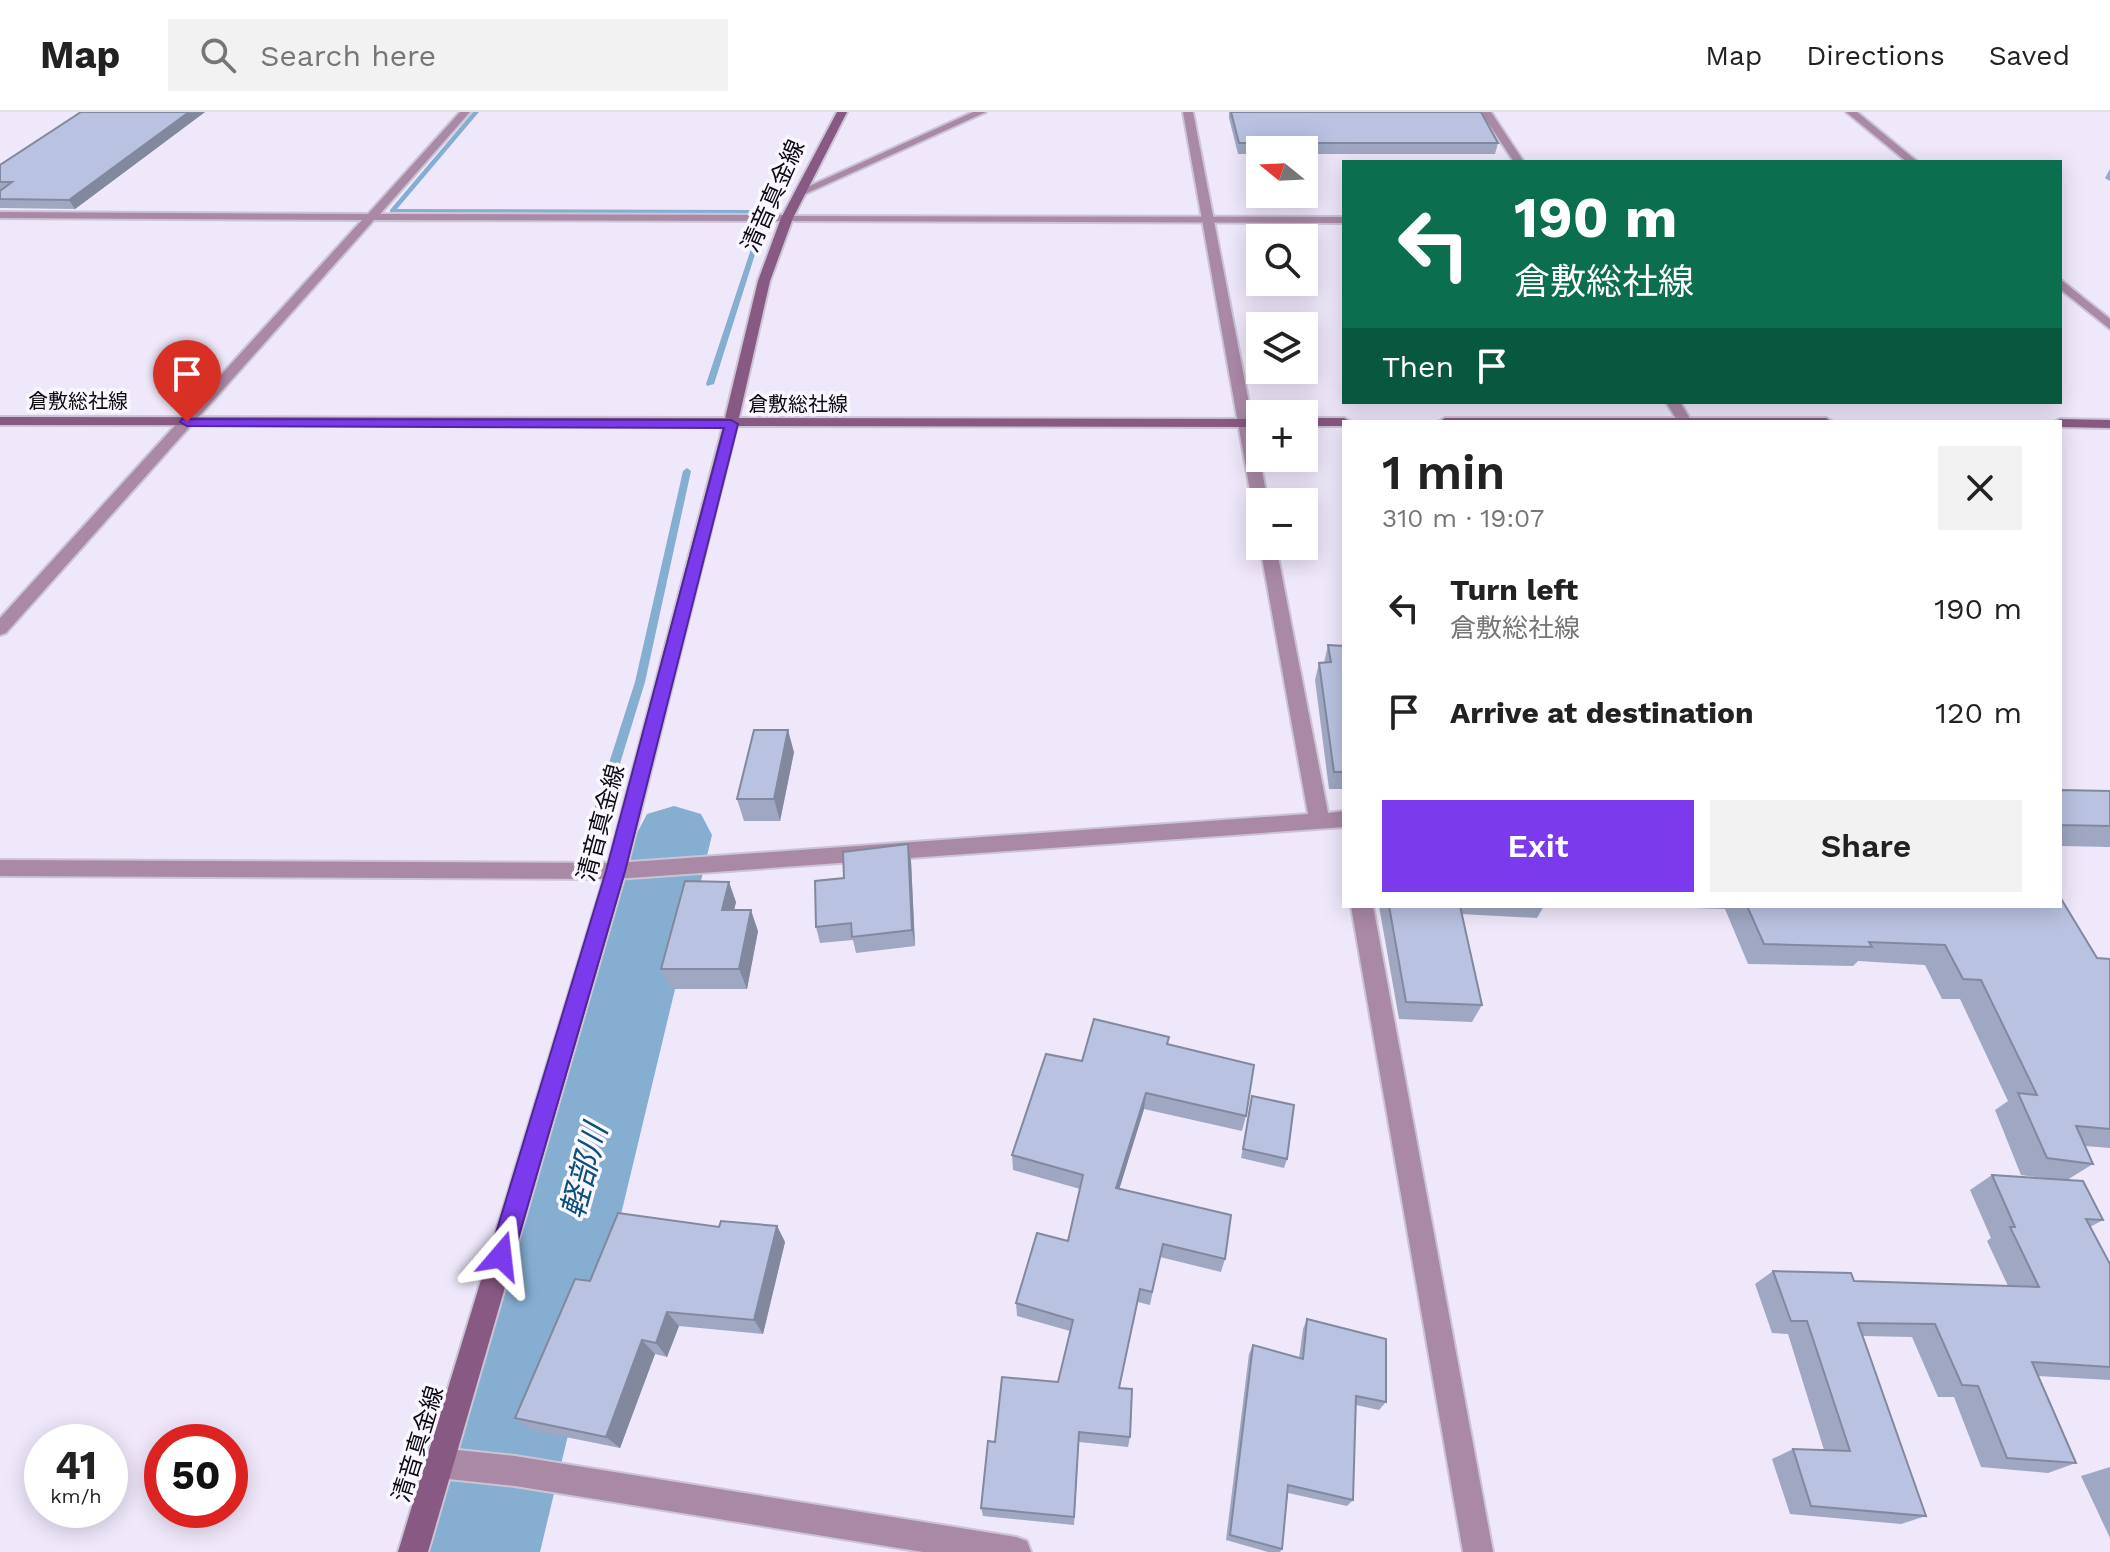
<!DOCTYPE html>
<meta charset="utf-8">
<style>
:root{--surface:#fff;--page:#f2f2f2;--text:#222;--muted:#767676;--line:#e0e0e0;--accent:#7c3aed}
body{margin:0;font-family:"Work Sans","Noto Sans JP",sans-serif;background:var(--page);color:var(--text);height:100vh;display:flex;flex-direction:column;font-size:30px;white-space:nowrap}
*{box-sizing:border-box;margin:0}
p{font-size:26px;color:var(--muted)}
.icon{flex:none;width:44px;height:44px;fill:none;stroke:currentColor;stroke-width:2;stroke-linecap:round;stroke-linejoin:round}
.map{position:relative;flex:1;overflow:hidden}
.panel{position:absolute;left:1342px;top:308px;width:720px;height:488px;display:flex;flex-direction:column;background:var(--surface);border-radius:0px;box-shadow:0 4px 20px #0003}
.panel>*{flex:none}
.top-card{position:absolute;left:1342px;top:48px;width:720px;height:244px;border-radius:0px;box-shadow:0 4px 20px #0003;background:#0b6e4f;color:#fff;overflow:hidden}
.needle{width:52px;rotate:288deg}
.fabs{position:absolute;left:1246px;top:24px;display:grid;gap:16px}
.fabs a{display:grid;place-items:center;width:72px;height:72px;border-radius:0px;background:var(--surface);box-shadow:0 4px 20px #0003;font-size:40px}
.speed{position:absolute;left:24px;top:1312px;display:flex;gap:16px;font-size:40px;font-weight:700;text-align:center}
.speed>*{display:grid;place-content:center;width:104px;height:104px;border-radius:50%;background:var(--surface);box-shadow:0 4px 20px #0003;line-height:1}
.speed small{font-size:20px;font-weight:400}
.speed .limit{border:12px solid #d22;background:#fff;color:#111}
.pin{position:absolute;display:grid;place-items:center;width:68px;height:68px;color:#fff;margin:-82px -34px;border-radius:50% 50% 50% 0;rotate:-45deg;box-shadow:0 0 8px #0007}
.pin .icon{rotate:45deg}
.me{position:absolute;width:88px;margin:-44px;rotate:17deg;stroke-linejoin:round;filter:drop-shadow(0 0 6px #0008)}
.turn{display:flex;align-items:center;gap:28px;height:168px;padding:0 40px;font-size:36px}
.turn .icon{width:104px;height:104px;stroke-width:2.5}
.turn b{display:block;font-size:56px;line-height:68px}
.then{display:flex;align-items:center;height:76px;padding:0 40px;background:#0003;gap:16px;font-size:30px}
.round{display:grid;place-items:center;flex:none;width:84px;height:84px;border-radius:0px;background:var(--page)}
.headline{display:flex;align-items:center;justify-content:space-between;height:136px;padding:0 40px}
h1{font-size:48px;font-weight:600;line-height:60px}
.button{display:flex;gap:16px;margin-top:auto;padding:16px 40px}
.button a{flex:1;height:92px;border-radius:0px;background:var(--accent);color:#fff;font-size:32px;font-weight:600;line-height:92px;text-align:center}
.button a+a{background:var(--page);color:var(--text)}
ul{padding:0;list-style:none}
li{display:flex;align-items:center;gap:24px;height:104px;padding:0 40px}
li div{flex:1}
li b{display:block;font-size:30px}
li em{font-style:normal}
header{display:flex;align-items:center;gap:48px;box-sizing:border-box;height:112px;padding:0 40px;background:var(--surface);border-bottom:2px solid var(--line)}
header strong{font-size:38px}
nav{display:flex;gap:44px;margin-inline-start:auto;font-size:28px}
.search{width:560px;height:72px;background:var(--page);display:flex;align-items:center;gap:20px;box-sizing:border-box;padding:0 28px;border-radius:0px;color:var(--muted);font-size:30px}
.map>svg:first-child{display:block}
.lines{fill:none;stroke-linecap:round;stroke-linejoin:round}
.stream{fill:#85aed1;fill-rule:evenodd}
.river{fill:#85aed1;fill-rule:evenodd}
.service-casing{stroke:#cbc4d6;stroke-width:4}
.minor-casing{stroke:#cbc4d6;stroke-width:4}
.secondary-casing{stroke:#cbc4d6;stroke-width:4}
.service{fill:#aa89a6;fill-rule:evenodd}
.minor{fill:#aa89a6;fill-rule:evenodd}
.secondary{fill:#885983;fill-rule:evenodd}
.wall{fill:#9fa7c2}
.shaded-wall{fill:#82889e}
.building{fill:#b9c2e1;stroke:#82889e;stroke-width:2}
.route{fill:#7c3aed;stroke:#51269a;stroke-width:2}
.labels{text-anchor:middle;stroke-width:7;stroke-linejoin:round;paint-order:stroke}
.far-street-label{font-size:20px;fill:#0e0a14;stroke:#faf8fe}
.street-label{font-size:24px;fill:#0e0a14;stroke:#faf8fe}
.near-water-label{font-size:32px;font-style:italic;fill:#0c507c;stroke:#faf8fe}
</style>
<header>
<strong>Map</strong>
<div class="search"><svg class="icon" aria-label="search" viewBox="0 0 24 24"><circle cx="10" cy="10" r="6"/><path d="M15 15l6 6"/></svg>Search here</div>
<nav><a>Map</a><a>Directions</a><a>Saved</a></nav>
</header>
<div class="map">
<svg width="2110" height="1440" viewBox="0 0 2110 1440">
<rect width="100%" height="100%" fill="#efe8fb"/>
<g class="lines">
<!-- stream -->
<path class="stream" d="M473,0H479L397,97L751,98L754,100L751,102L390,100V98Z
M758,116L763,117L714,272L707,274L706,272Z
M687,356L691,359L645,570L599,720L603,722L605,725L603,728L591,731L587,729L585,726L635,570L683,359Z
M666,718L678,720L680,723L678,726H662L660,723L662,720Z"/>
<!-- river -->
<path class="river" d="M674,694L701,702L712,723L540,1440H424L636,723L647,702Z"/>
<defs>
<path id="service" d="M783,104L1344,105V111L787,109L781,106Z"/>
<path id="minor" d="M460,0H470L380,102L787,103L793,106L787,109L374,108L6,521L0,523V506L362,108L0,106V100L368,102Z
M973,0H986L803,83L794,81Z
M1183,0H1193L1268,390H1260V395L1252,390Z
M1481,0H1491L1524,50H1514Z
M1846,0H1857L1918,50H1907Z
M2060,167L2110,207V217L2060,177Z
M1666,290H1680L1692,310H1678Z
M1260,434H1276L1328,701L1344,699V715L616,767L0,764V748L616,751L1308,702Z
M1351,794H1373L1493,1440H1463Z
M439,1336L515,1344L1016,1425L1027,1429L1031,1440H923L515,1374L439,1366L429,1361L424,1351L429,1341Z"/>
<path id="secondary" d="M837,0H847L793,106L770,169L739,306L1260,307V315L737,314L626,759L428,1440H398L606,759L723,314L0,313V305L725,306L758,169L781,106Z
M1304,306H1344L1351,310H1344V314H1304Z
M1445,306H1826L1833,310H1438Z
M2060,307L2110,308V316L2060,315V310H2054Z"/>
</defs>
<!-- service casing -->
<use href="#service" class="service-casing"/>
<!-- minor casing -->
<use href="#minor" class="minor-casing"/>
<!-- secondary casing -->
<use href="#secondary" class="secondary-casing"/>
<!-- service -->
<use href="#service" class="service"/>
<!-- minor -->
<use href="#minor" class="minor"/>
<!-- secondary -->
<use href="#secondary" class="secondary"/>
</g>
<!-- wall -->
<path class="wall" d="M81,0H205L75,97L0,96V53Z
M1229,0H1481L1498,31L1495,42H1304V38H1260V42H1238L1229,6Z
M2110,57V69L2105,66Z
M1328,533L1344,534V677H1329L1315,568L1319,551H1324Z
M794,640L780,709H744L737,687Z
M2060,678L2110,679V735L2060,734Z
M908,732L911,749L915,834L856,841L853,828L820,831L816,815L844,766Z
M736,790L734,798L758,819L747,877H671L661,857Z
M1379,794H1544L1537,806L1461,802L1482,893L1472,910L1399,907Z
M1662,794H2060L2097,846L2110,847V1036L2085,1034L2093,1052L2067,1068L2103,1108L2090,1115L2110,1152V1268L2038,1264L2076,1351L2048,1361L1981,1355L1954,1285H1938L1912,1225L1863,1224L1926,1404L1901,1412L1790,1402L1772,1347L1793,1337L1824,1338L1788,1222L1772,1221L1755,1172L1773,1159L1854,1169L2008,1174L1987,1129L1991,1126L1970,1078L1992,1063L2060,1068L2021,1063L1995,998L2008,989L1960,887H1942L1925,853L1858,849L1853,854L1748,852L1725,797L1662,795Z
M1168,932L1246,1004L1242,1019L1144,997L1119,1077L1225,1147L1221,1160L1160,1145L1150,1193L1138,1190L1119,1276L1130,1325L1128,1335L1079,1330L1074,1413L983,1404L981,1396L995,1330L1058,1270L1070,1219L1017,1204L1016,1191L1068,1129L1080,1077L1013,1058L1012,1043L1082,949Z
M1252,984L1287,1047L1284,1056L1241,1046Z
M777,1114L785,1130L763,1222L679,1214L667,1245L655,1242L620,1336L531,1318L515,1306L590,1169Z
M1307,1207L1386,1290L1379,1298L1356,1293L1353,1388L1347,1394L1288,1381L1282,1437L1280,1440H1268L1226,1428L1249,1242L1253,1233L1299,1246L1303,1217Z
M2110,1355V1426L2081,1364Z"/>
<!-- shaded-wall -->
<path class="shaded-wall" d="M189,0H205L75,97L69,88Z
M788,618L794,640L780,709L774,687Z
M908,732L911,749L915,834L912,818Z
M729,770L736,790L729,819L722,798Z
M751,798L758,819L747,877L739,857Z
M1146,981L1144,997L1115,1091L1116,1076Z
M777,1114L785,1130L763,1222L754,1208Z
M667,1200L679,1214L667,1245L656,1231Z
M642,1228L655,1242L620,1336L606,1325Z"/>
<!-- building -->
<path class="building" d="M81,0H189L69,88L0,87V79L12,70H0V53Z
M1231,0H1481L1498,31H1239Z
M1328,533L1344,534V660H1334L1319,551L1331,550Z
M754,618H788L774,687H737Z
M2060,678L2110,679V714L2060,713Z
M908,732L912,818L852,825L851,811L816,815L815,769L844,766L843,740Z
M685,769L729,770L722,798H751L739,857H661Z
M2060,785L2097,846L2110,847V1017L2076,1014L2093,1052L2047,1046L2018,981L2037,983L1981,868L1963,867L1945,833L1869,830L1872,835L1764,832L1747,794H2060Z
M1389,794H1460L1482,893L1406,890Z
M1094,907L1169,925L1167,932L1254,953L1246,1004L1146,981L1116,1076L1231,1103L1225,1147L1163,1132L1152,1180L1140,1177L1119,1276L1132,1277L1130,1325L1079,1320L1074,1405L981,1396L988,1329L995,1330L1002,1265L1058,1270L1073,1208L1016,1191L1037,1121L1068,1129L1083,1063L1012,1043L1046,942L1082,949Z
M1252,984L1294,993L1287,1047L1243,1037Z
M1992,1063L2083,1069L2103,1108L2086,1107L2110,1152V1255L2032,1250L2076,1351L2007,1346L1978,1274L1962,1273L1935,1212L1858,1211L1926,1404L1811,1394L1793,1337L1850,1339L1807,1209H1791L1773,1159L1851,1161L1854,1169L2039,1175L2010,1115H2015Z
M618,1101L719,1115L721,1109L777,1114L754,1208L667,1200L656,1231L642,1228L606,1325L515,1306L575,1167L590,1169Z
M1307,1207L1386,1227V1290L1356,1284L1353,1388L1288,1373L1282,1437L1230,1423L1253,1233L1303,1247Z"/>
<!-- route -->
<path class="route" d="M182,307L731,308L738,312L625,759L513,1144L509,1153L501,1156L493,1153L489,1144L606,759L724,316L187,314L180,310Z"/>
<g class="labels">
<!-- far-street labels -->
<g class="far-street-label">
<text x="78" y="296">倉敷総社線</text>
<text x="798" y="299">倉敷総社線</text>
</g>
<!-- street labels -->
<g class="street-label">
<text transform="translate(773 84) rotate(-66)" y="8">清音真金線</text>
<text transform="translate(601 711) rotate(-75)" y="8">清音真金線</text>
<text transform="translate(418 1332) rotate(-73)" y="8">清音真金線</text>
</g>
<!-- near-water labels -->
<g class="near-water-label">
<text transform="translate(584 1059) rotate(-75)" y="11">軽部川</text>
</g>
</g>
</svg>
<div class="fabs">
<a><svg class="needle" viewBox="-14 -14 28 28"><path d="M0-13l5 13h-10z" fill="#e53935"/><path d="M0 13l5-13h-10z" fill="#767676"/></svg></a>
<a><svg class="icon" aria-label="search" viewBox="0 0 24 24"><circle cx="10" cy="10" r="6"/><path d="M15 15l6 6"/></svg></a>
<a><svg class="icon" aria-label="layers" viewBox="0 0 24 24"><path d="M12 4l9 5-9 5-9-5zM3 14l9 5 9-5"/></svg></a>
<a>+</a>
<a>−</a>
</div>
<div class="speed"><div>41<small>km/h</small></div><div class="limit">50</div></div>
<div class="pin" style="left:187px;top:310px;background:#d93025"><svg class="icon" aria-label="arrive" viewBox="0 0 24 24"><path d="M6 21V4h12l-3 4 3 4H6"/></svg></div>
<svg class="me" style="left:501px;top:1144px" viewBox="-20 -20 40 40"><path d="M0-17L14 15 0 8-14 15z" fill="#7c3aed" stroke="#fff" stroke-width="4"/></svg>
<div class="top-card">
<div class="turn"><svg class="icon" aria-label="left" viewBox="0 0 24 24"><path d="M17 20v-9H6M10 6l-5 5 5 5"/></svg><div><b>190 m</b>倉敷総社線</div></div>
<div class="then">Then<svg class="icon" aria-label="arrive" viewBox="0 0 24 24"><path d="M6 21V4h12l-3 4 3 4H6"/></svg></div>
</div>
<section class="panel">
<div class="headline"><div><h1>1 min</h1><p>310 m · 19:07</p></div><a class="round"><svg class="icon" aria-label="close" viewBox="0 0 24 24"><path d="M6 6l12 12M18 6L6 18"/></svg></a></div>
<ul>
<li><svg class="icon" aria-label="left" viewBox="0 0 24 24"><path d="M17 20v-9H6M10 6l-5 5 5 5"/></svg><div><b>Turn left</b><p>倉敷総社線</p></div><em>190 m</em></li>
<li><svg class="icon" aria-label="arrive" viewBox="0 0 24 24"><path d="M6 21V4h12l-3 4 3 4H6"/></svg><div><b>Arrive at destination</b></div><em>120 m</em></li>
</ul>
<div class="button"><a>Exit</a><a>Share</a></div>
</section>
</div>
